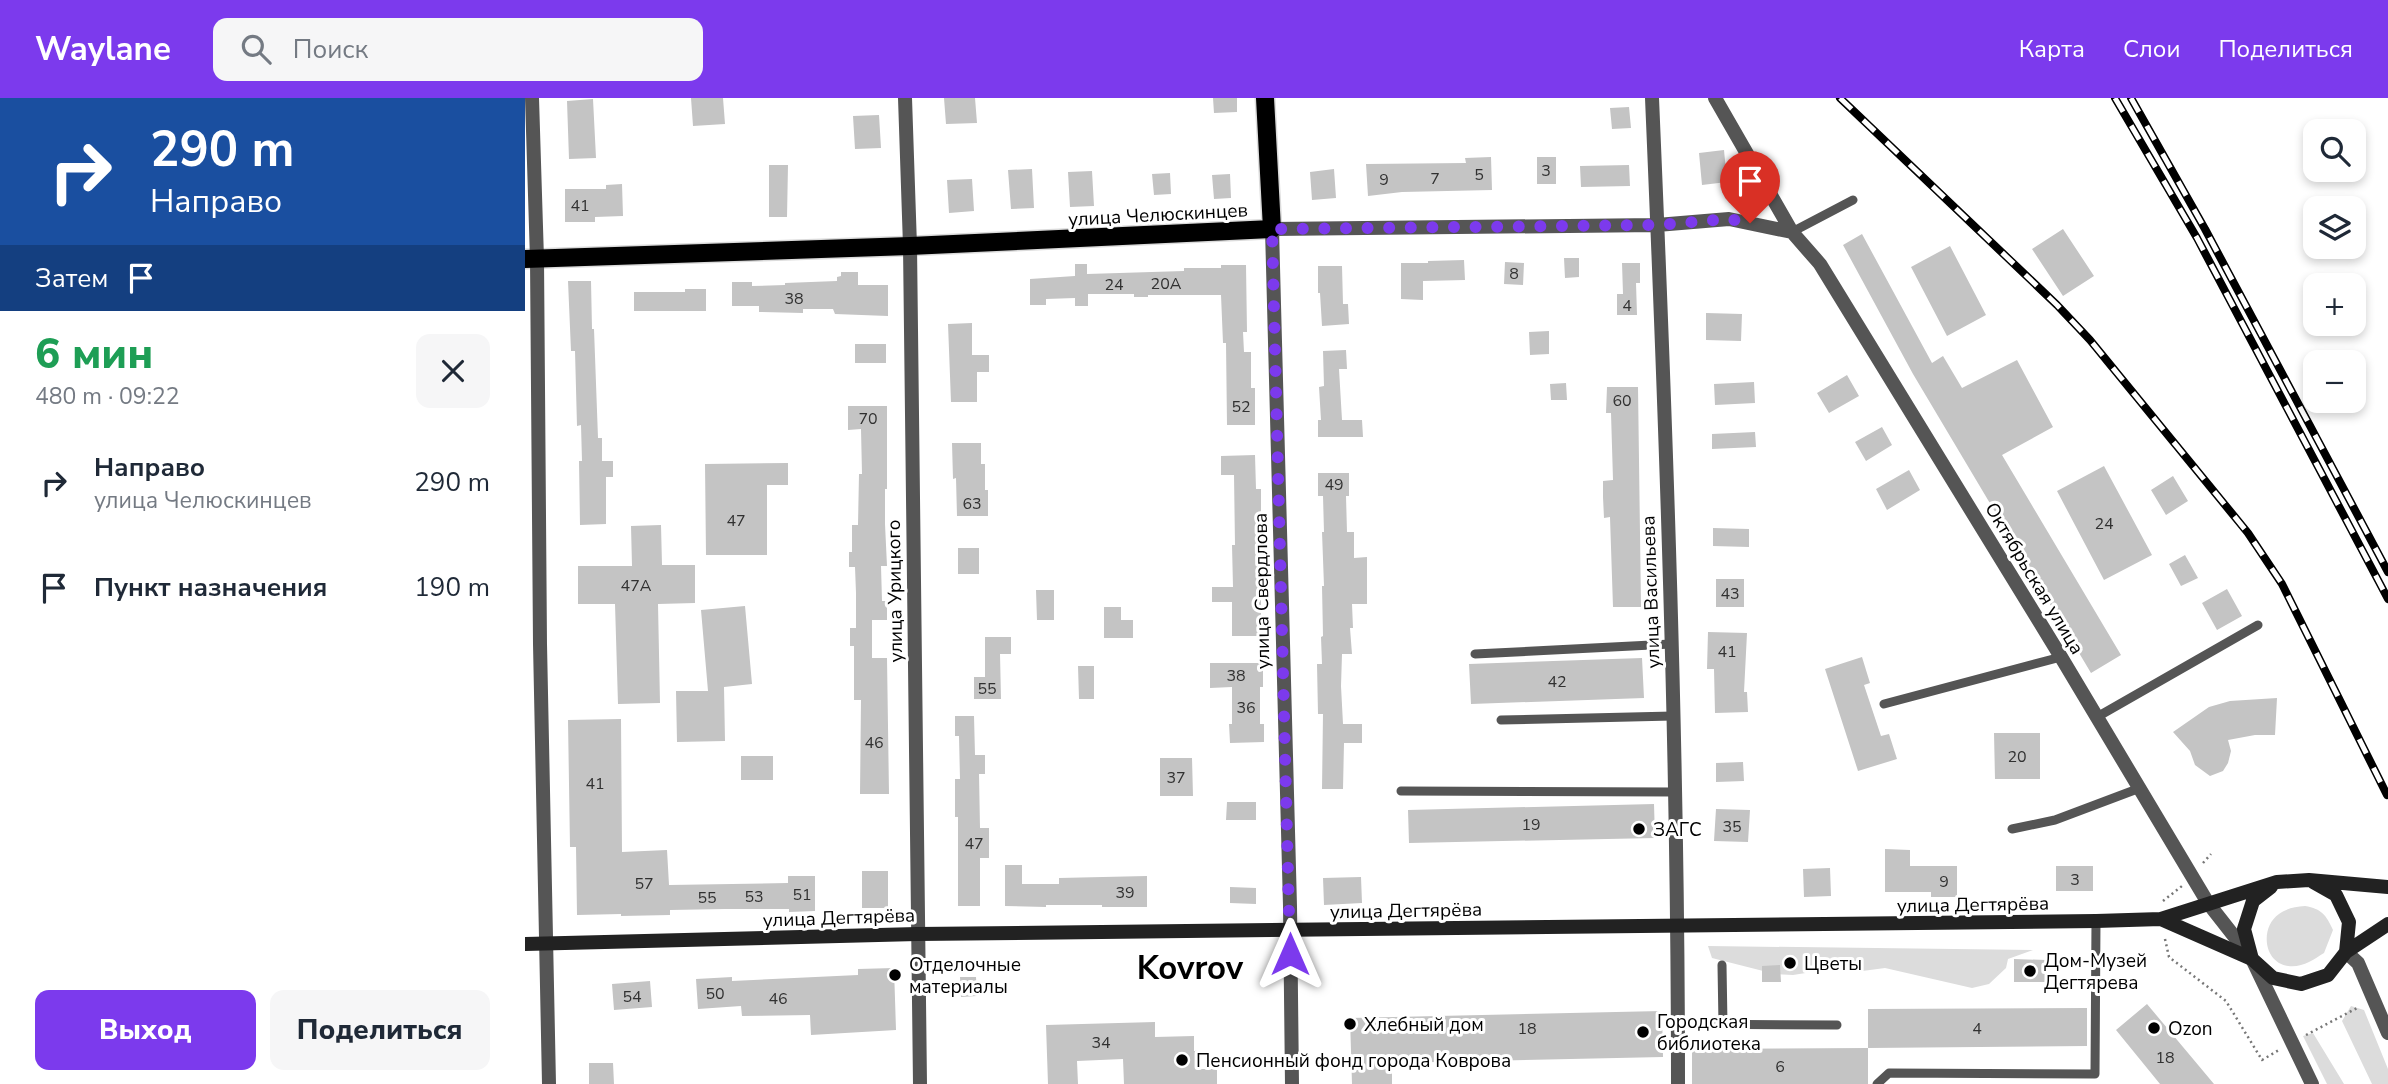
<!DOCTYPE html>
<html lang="ru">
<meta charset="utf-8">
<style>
:root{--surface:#fff;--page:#f6f6f7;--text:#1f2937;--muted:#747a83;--accent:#7c3aed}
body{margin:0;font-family:"Nunito Sans",sans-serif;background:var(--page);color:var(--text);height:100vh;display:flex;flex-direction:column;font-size:26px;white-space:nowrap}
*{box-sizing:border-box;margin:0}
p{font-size:23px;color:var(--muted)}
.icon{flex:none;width:38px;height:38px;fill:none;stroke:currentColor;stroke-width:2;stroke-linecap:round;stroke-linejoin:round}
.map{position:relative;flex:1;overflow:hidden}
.details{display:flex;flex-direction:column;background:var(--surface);width:525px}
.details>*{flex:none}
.hud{background:#1a4fa0;color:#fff;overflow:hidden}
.tools{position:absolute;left:1778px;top:21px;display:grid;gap:14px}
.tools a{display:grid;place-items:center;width:63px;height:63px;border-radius:14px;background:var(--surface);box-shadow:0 4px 10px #0003;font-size:35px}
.pin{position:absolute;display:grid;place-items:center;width:60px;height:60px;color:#fff;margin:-72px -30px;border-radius:50% 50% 50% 0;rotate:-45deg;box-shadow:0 0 7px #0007}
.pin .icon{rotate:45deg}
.me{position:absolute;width:77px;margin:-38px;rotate:0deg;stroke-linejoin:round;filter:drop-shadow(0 0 5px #0008)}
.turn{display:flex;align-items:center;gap:24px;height:147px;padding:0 35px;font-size:32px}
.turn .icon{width:91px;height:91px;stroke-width:2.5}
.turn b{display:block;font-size:49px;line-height:60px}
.then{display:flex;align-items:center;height:66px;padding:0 35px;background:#0003;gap:14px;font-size:26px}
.round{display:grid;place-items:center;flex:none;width:74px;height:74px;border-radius:14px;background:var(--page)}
.headline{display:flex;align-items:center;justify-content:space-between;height:119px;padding:0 35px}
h1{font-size:42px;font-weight:800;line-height:52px;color:#1e9e55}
.primary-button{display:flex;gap:14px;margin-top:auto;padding:14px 35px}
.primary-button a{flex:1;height:80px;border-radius:14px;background:var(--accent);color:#fff;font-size:28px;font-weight:800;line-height:80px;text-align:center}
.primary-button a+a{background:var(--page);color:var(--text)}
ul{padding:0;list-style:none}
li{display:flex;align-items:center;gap:21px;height:105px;padding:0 35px}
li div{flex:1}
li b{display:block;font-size:26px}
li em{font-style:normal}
header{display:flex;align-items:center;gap:42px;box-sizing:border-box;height:98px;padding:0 35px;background:var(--accent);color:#fff}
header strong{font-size:33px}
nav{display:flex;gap:38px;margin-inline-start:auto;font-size:24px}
.search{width:490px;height:63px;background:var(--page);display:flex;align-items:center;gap:18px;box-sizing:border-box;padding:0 24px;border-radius:14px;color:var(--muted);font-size:26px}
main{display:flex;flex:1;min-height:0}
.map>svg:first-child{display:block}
.green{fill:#dcdcdc}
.building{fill:#c4c4c4}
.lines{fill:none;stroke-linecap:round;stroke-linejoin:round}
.primary-casing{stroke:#dbdbdb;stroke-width:21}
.path{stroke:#777;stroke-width:2.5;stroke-dasharray:2 3.5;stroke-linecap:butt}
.lane{stroke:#555;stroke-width:9}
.street{stroke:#555;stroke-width:14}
.secondary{stroke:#222;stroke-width:14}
.primary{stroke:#000;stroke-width:18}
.rail-casing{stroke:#000;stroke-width:8}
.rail{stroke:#fff;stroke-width:5;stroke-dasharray:16;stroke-linecap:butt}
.route{stroke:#7c3aed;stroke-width:12;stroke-dasharray:0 21.6}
.poi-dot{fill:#000;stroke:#fff;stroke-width:2.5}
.labels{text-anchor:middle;stroke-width:6;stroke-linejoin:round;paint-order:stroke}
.number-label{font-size:16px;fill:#313131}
.street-label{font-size:19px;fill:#000;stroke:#fff}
.poi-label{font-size:19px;fill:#000;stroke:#fff;text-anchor:start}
.town-label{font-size:33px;font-weight:bold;fill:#000;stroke:#fff}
</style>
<header>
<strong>Waylane</strong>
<div class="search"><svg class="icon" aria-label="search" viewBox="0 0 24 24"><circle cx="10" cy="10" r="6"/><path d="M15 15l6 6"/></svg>Поиск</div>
<nav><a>Карта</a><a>Слои</a><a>Поделиться</a></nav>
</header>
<main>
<section class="details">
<div class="hud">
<div class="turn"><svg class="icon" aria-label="right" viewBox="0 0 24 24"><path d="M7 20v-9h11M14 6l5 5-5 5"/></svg><div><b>290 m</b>Направо</div></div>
<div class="then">Затем<svg class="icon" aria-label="arrive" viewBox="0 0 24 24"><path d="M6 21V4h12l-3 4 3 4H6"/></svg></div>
</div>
<div class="headline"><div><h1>6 мин</h1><p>480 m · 09:22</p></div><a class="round"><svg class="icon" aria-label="close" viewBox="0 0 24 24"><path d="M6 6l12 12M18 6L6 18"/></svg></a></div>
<ul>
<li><svg class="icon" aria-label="right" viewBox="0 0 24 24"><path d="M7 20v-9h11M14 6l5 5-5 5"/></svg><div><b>Направо</b><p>улица Челюскинцев</p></div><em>290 m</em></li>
<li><svg class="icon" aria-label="arrive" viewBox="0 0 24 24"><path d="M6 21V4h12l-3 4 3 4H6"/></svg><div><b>Пункт назначения</b></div><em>190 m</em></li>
</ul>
<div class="primary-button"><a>Выход</a><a>Поделиться</a></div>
</section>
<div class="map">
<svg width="1863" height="986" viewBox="0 0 1863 986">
<rect width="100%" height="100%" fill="#fff"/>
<!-- green -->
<path class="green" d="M1780,808C1797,811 1801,817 1808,832L1799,855C1788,862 1777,870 1763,868C1738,864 1735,829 1754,816C1762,810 1770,809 1780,808Z
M1183,848L1508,852L1483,861L1481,870L1464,886L1447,890L1360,870L1330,874L1306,871L1268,877L1250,876L1187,860Z
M1826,908L1839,912L1863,971V986H1847L1817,923Z
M1788,935L1816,981L1819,986H1802L1778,938Z"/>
<!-- building -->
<path class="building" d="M166,0H198L200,26L168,28Z
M419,0H450L452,25L421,26Z
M688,0H712V14L689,15Z
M68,1L71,60L44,61L42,3Z
M1104,9L1106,30L1087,31L1085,10Z
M354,17L356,50L330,51L328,18Z
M1199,52L1202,84L1177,87L1174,55Z
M966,59L967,92L877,94L843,98L841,66L941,65L940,60Z
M1012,59H1031V86H1012Z
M244,67H263L262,119H244Z
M1104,67L1105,88L1056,89L1055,68Z
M507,71L509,110L486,111L483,72Z
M809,71L811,100L787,102L785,74Z
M567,73L569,108L545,109L543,74Z
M645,75L646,96L629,97L627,76Z
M705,76L706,100L689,101L687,77Z
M447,81L449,113L424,115L422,82Z
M97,86L98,118L70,119V124H40V91H81V87Z
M1538,131L1569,178L1538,198L1507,151Z
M1337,136L1407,265L1418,258L1437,290L1492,262L1528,329L1477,357L1596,557L1566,575L1388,276L1318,147Z
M1425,148L1461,217L1422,238L1386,169Z
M1039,160H1054V179L1040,180Z
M939,162L940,182L898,183V202L876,201V165H903V163Z
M980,164L999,165L998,187L979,186Z
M1097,165H1115V185H1111L1112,217H1092V196H1098Z
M550,166H562V176L659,173V170H696V167H721L722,234H718L719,254H726V290H730V327H702L701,245H698L696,197H623V199H609V196H563V208H550V200L521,201V207H505V181L550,178Z
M793,168H817L818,206H823L824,226L797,228L795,195H793Z
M316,174H333V187H363V218L310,216L308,211H278V215L234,214V208H207V184H227V188L260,187V185L312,183V179L316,178Z
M43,183H66L67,231H69L73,340H77V363H88V379H81V426L55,427L54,363H57L56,327L52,328L50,253H46Z
M160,191H181V213H109V194H160Z
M1181,215L1217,216L1216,243L1181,242Z
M447,225V257H464V274H452V304H426L423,226Z
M1024,233V256L1005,257L1004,234Z
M330,246H361V265H330Z
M821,252L822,271H814L817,322H837L838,339H793V322H796L794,289L799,288L798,253Z
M1322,277L1334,298L1304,315L1292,295Z
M1229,284L1230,305L1190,307L1189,286Z
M1041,285L1042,302H1026L1025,286Z
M1082,289H1113L1116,509H1088L1085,419L1079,420L1078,399V383L1088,382L1086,315H1081Z
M323,308H362V391H360V426L362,468H356L357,503H362V522H347V560H362L364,696H335L336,602H329V548H325V530H331V495L330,469H324V454H327V427H333L334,376H337L336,331L323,332Z
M1357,329L1367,347L1341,363L1330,344Z
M1230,334L1231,349L1187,351V336Z
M427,345H456V366H460V392H463V418H432L431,380L428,381Z
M730,357L731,391H736V520H738V538H707V504H687V489H708L707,447H710L709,377H696V358Z
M263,365V387H242V457H181L180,366Z
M1579,368L1627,457L1579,482L1532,393Z
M1384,372L1395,392L1362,412L1351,391Z
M793,375H824V398H821L822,434H829V460L842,459V506H827L828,530H825L827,556H817L816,588L818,626H837V645H819L818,691H797L798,616H793L792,566H797L796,539L798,538L797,488H799L797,434H799L798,398H793Z
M1648,378L1663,403L1641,417L1626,392Z
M136,427L137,467H170V505L133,506L135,605L93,606L90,506H53V468H107L106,428Z
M1188,430L1224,431V449L1188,448Z
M433,450H454V476H433Z
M1660,457L1673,480L1656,488L1644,466Z
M1191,481H1219V509H1191Z
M1702,491L1717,518L1692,532L1677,505Z
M511,492H529V522H512Z
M220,508L227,586L199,589L200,643L152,644L151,593H183L176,512Z
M579,509H596V522H608V540H579Z
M1183,534L1222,535L1219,594H1222L1223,614L1190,615L1189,571H1182Z
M460,539H486V556H475L476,601H449V579H460Z
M1337,559L1345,585L1339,587L1356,638L1364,636L1372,661L1333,673L1300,571Z
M1117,560L1119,600L946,606L944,566Z
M685,565H738V589H735V626H739V644L705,645L704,626H707V589L685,590Z
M553,568H569V601H554Z
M1752,600L1750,637H1730L1703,642L1706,653L1703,665L1698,673L1685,678L1670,667L1665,653L1648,634L1684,609L1705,603Z
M430,618H449L450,657H460V676H454L455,730H464V760H455V808H433V719H430V681H435L434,638H430Z
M96,621L97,754L142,752L144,787L263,785V778H290V813L264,814V811H200L145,812V817L96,818V816L52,817L51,749H45L43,622Z
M1469,635H1515V681H1470Z
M216,658H248V682H216Z
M635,660H667L668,698H635Z
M1218,664L1219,683L1191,684V665Z
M702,704H731V722H701Z
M1129,706L1130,740L884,745L883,712Z
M1191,711L1225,712L1223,744L1189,743Z
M1360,751L1385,752V768H1432V799H1406V794H1360Z
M480,767H497V786H534V780L622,778V809H577V807H521V809L480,808Z
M1531,768H1568V793H1531Z
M1305,770L1306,798L1279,799L1278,771Z
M337,773H363V810H337Z
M836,779L837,805L799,807L798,780Z
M705,789L731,790V806L705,805Z
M1489,861L1521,862V884H1489Z
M1255,867L1256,884H1237V868Z
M369,870L371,932L286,937L285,917L217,918L216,908L173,911L171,881L207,879V883L333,877V871Z
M435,879H451L452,898L436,899Z
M125,883L127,909L89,912L87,886Z
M1622,906L1689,986H1635L1591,932Z
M1562,910V948L1343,950V911Z
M1137,913L1138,959L867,965V986H827L825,920Z
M630,924V939L669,938V953L675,952V971H692V986H599L598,961L552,963L553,986H523L521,927Z
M1343,950V986H1167V951Z
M64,965H88L89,986H64Z"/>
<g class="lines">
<defs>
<path id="primary" d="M0,161L385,148L747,131L740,0"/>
</defs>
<!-- primary casing -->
<use href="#primary" class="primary-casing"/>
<!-- path -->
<path class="path" d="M1678,765L1686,756
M1638,803L1657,788
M1640,841L1644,859L1701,903L1737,962L1754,952
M1781,937L1834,909"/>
<!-- lane -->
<path class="lane" d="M1267,134L1328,102
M950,556L1146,546
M1359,606L1536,559
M1572,619L1733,527
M976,622L1148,618
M876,693L1149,694
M1487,731L1530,722L1615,690
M1197,867L1198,926
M1153,926L1312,927
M1352,986L1364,975L1570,976L1571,823"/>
<!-- street -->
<path class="street" d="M7,0L12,161L15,546L24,986
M380,0L385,148L395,986
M1127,0C1141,328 1153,657 1153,986
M1190,0L1267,134L1295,166L1536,559L1683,805L1727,861L1787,986
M1821,854L1833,865L1863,935
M767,986L765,808L747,131L1132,127L1204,121L1267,134"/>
<!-- secondary -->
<path class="secondary" d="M1746,789L1728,803L1719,831L1727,861L1748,880L1776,886L1803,877L1821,854L1824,824L1811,797L1788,784
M1636,821L1727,861
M0,846L392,836L1571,823L1636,821L1752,784L1784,782L1863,789
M1821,854L1863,826"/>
<!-- primary -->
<use href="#primary" class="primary"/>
<defs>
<path id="rail" d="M1315,0L1532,207L1565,242L1723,435L1757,486L1862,697
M1590,0L1672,140L1863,501
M1606,0L1680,131L1863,474"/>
</defs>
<!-- rail casing -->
<use href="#rail" class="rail-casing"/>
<!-- rail -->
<use href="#rail" class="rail"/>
</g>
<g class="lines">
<!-- route -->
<path class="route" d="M765,856L747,131L1132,127L1204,121L1225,125"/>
</g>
<!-- markers -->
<g class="poi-dot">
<circle cx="1114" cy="731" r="7"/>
<circle cx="1265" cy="865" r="7"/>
<circle cx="1505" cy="873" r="7"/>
<circle cx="370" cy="877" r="7"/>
<circle cx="825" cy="926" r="7"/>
<circle cx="1629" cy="930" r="7"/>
<circle cx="1118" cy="934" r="7"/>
<circle cx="657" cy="962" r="7"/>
</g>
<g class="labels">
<!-- number labels -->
<g class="number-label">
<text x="1021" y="78">3</text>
<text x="954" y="82">5</text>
<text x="910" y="86">7</text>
<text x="859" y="87">9</text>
<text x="55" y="113">41</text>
<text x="989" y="181">8</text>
<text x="641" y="191">20А</text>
<text x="589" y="192">24</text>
<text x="269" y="206">38</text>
<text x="1102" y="213">4</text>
<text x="1097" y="308">60</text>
<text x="716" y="314">52</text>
<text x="343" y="326">70</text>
<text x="809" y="392">49</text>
<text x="447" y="411">63</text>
<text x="211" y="428">47</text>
<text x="1579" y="431">24</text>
<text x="111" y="493">47А</text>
<text x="1205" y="501">43</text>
<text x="1202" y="559">41</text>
<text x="711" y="583">38</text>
<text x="1032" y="589">42</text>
<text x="462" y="596">55</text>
<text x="721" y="615">36</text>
<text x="349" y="650">46</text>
<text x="1492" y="664">20</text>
<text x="651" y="685">37</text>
<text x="70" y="691">41</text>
<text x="1006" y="732">19</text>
<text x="1207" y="734">35</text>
<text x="449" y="751">47</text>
<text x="1550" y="787">3</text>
<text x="1419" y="789">9</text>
<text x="119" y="791">57</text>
<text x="600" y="800">39</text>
<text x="277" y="802">51</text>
<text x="229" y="804">53</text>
<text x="182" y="805">55</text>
<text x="190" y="901">50</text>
<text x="107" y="904">54</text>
<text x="253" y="906">46</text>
<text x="1002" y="936">18</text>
<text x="1452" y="936">4</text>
<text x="576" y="950">34</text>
<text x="1640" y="965">18</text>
<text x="1255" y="974">6</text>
</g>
<!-- street labels -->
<g class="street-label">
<text transform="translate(633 116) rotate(-3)" y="7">улица Челюскинцев</text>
<text transform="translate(1510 480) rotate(59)" y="7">Октябрьская улица</text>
<text transform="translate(369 493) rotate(-91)" y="7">улица Урицкого</text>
<text transform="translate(736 493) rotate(-91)" y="7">улица Свердлова</text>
<text transform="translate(1125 494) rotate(-92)" y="7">улица Васильева</text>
<text transform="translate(1448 806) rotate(-1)" y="7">улица Дегтярёва</text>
<text transform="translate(881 812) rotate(-1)" y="7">улица Дегтярёва</text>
<text transform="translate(314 819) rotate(-2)" y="7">улица Дегтярёва</text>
</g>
<!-- poi labels -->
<g class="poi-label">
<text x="1128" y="738">ЗАГС</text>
<text x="1519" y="869">Дом-Музей<tspan x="1519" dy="22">Дегтярева</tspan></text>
<text x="1279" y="872">Цветы</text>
<text x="384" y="873">Отделочные<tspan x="384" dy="22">материалы</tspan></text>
<text x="1132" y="930">Городская<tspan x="1132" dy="22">библиотека</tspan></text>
<text x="839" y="933">Хлебный дом</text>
<text x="1643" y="937">Ozon</text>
<text x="671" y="969">Пенсионный фонд города Коврова</text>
</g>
<!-- town labels -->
<g class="town-label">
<text x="665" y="881">Kovrov</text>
</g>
</g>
</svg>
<div class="tools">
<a><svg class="icon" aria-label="search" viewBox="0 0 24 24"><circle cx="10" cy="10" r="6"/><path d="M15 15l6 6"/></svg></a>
<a><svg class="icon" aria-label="layers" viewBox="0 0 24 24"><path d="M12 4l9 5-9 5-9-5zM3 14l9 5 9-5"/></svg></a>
<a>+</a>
<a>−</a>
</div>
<div class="pin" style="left:1225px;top:125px;background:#d93025"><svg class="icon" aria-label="arrive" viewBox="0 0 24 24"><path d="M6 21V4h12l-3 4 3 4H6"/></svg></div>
<svg class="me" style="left:765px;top:856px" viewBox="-20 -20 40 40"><path d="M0-17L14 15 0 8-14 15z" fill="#7c3aed" stroke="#fff" stroke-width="4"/></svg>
</div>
</main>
